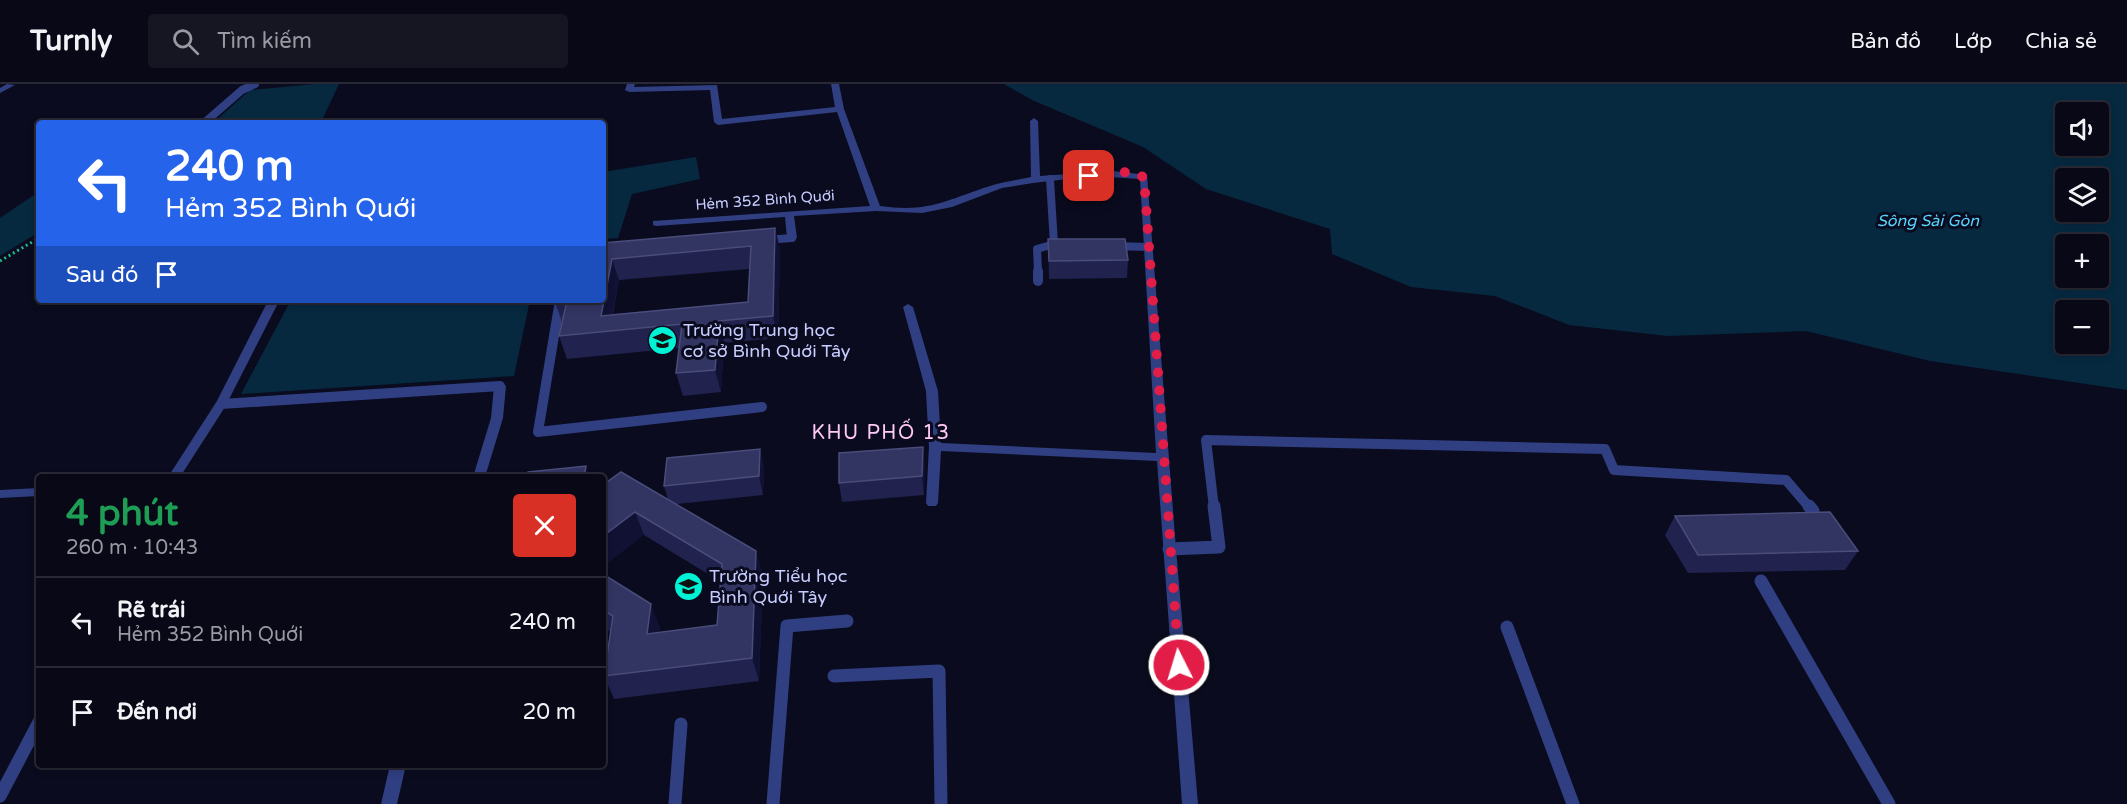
<!DOCTYPE html>
<html lang="vi">
<meta charset="utf-8">
<style>
:root{--surface:#080816;--page:#161623;--text:#f1f3f6;--muted:#989aa1;--line:#292935}
body{margin:0;font-family:"Varela Round",sans-serif;background:var(--page);color:var(--text);height:100vh;display:flex;flex-direction:column;font-size:22px;white-space:nowrap}
*{box-sizing:border-box;margin:0}
p{font-size:20px;color:var(--muted)}
.icon{flex:none;width:33px;height:33px;fill:none;stroke:currentColor;stroke-width:2;stroke-linecap:round;stroke-linejoin:round}
.map{position:relative;flex:1;overflow:hidden}
.panel{position:absolute;left:36px;top:390px;width:570px;height:294px;display:flex;flex-direction:column;background:var(--surface);border-radius:6px;box-shadow:0 3px 9px #0003,0 0 0 2px var(--line)}
.panel>*{flex:none}
.top-card{position:absolute;left:36px;top:36px;width:570px;height:183px;border-radius:6px;box-shadow:0 3px 9px #0003,0 0 0 2px var(--line);background:#2563eb;color:#fff;overflow:hidden}
.fabs{position:absolute;left:2055px;top:18px;display:grid;gap:12px}
.fabs a{display:grid;place-items:center;width:54px;height:54px;border-radius:6px;background:var(--surface);box-shadow:0 3px 9px #0003,0 0 0 2px var(--line);font-size:30px}
.pin{position:absolute;display:grid;place-items:center;width:51px;height:51px;color:#fff;margin:-26px;border-radius:12px;box-shadow:0 3px 9px #0006}
.me{position:absolute;width:66px;margin:-33px;rotate:355deg;stroke-linejoin:round;filter:drop-shadow(0 0 4px #0008)}
.turn{display:flex;align-items:center;gap:21px;height:126px;padding:0 30px;font-size:27px}
.turn .icon{width:78px;height:78px;stroke-width:2.5}
.turn b{display:block;font-size:42px;line-height:51px}
.then{display:flex;align-items:center;height:57px;padding:0 30px;background:#0003;gap:12px;font-size:22px}
.round{display:grid;place-items:center;flex:none;width:63px;height:63px;border-radius:6px;background:var(--page)}
.summary{display:flex;align-items:center;justify-content:space-between;height:102px;padding:0 30px}
h1{font-size:36px;font-weight:700;line-height:45px;color:#1e9e55}
ul{padding:0;list-style:none}
li{display:flex;align-items:center;gap:18px;height:90px;padding:0 30px;border-top:2px solid var(--line)}
li div{flex:1}
li b{display:block;font-size:22px}
li em{font-style:normal}
header{display:flex;align-items:center;gap:36px;box-sizing:border-box;height:84px;padding:0 30px;background:var(--surface);border-bottom:2px solid var(--line)}
header strong{font-size:28px}
nav{display:flex;gap:33px;margin-inline-start:auto;font-size:21px}
.search{width:420px;height:54px;background:var(--page);display:flex;align-items:center;gap:15px;box-sizing:border-box;padding:0 21px;border-radius:6px;color:var(--muted);font-size:22px}
.map>svg:first-child{display:block}
.water{fill:#062940;fill-rule:evenodd}
.lines{fill:none;stroke-linecap:round;stroke-linejoin:round}
.path{stroke:#21b88d;stroke-width:3;stroke-dasharray:2 3;stroke-linecap:butt}
.service-far2{stroke:#303f82;stroke-width:8}
.service-far1{stroke:#303f82;stroke-width:10}
.service{stroke:#303f82;stroke-width:13}
.minor{fill:#303f82;fill-rule:evenodd}
.wall{fill:#21224e;fill-rule:evenodd}
.shaded-wall{fill:#101133}
.building{fill:#323461;stroke:#4a4c7a;stroke-width:1.5;fill-rule:evenodd}
.route{stroke:#e11d48;stroke-width:10;stroke-dasharray:0 18}
.labels{text-anchor:middle;stroke-width:6;stroke-linejoin:round;paint-order:stroke}
.far-street-label{font-size:15px;fill:#c7cdff;stroke:#0a0b1e}
.far-water-label{font-size:16px;font-style:italic;fill:#55d6ff;stroke:#0a0b1e}
.poi-label{font-size:18px;fill:#c7cdff;stroke:#0a0b1e;text-anchor:start}
.neighbourhood-label{font-size:20px;letter-spacing:1.5px;fill:#ffc9f7;stroke:#0a0b1e}
</style>
<header>
<strong>Turnly</strong>
<div class="search"><svg class="icon" aria-label="search" viewBox="0 0 24 24"><circle cx="10" cy="10" r="6"/><path d="M15 15l6 6"/></svg>Tìm kiếm</div>
<nav><a>Bản đồ</a><a>Lớp</a><a>Chia sẻ</a></nav>
</header>
<div class="map">
<svg width="2127" height="720" viewBox="0 0 2127 720">
<rect width="100%" height="100%" fill="#0a0b1e"/>
<!-- water -->
<path class="water" d="M315,0H339L322,36L213,39L250,6Z
M1004,0H2127V306L1930,277L1806,247L1668,252L1569,241L1495,212L1411,203L1332,170L1330,145L1206,105L1143,63L1032,16ZM2098,28V62H2066V28ZM2098,94V128H2066V94ZM2098,160V194H2066V160ZM2098,226V260H2066V226Z
M696,73L700,95L632,110L618,154L603,155V88Z
M37,109L39,148L0,172V134Z
M291,216H530L514,292L241,310Z"/>
<g class="lines">
<!-- path -->
<path class="path" d="M0,177L39,154"/>
<!-- service-far2 -->
<path class="service-far2" d="M204,39L242,6L255,0
M1050,95L1054,160L1061,161
M765,156L792,154
M1113,162L1149,163
M1038,188L1037,165L1054,160"/>
<!-- service-far1 -->
<path class="service-far1" d="M1038,187V197
M274,216L221,320L500,302
M560,216L538,348L762,323
M174,393L221,320
M1214,424L1206,356L1605,365L1614,386L1786,396L1810,424"/>
<!-- service -->
<path class="service" d="M1809,422L1813,427
M1169,465L1219,463L1214,422
M1761,497L1889,720
M1507,543L1573,720
M834,592L939,587L941,720
M0,712L39,638
M675,720L681,640
M773,720L787,542L847,537"/>
<!-- minor -->
<path class="minor" d="M7,0L15,1L0,9V4Z
M627,0H635L634,3L717,1L722,35L835,23L831,0H839L844,25L880,122C929,129 946,116 990,102C1003,98 1017,96 1031,93L1030,37L1034,34L1038,37L1040,92L1113,87L1147,91L1176,465L1198,720H1182L1157,377L941,367L938,419L936,422H928L926,419L929,363L926,307L903,223L908,220L913,223L938,307L941,359L1156,369L1140,95L1094,92L1033,99L1002,104L952,123L922,129L876,127L794,132L797,154L792,157L787,154L785,133L656,142L653,141V137L870,122L837,28L718,41L714,38L710,6L629,8L625,6Z
M500,298L506,302L503,334L485,393H473L491,334L494,302Z
M39,404V412L0,414V406Z
M390,681H406L397,720H381Z"/>
</g>
<!-- wall -->
<path class="wall" d="M775,144L780,165L778,254L724,259L721,308L683,312L676,289L679,264L567,275L559,252L562,238L555,218L603,159ZM749,185L748,218L613,230L619,196Z
M1048,155L1128,176L1127,194L1049,195Z
M760,365L764,384L763,411L677,420L763,491L759,597L614,615L604,592L610,548L603,543V490L660,543L659,549L717,541L721,498L644,451L603,401L668,416L664,402Z
M925,381L924,411L842,418L839,399Z
M1675,432L1858,467L1845,486L1688,489L1665,451Z"/>
<!-- shaded-wall -->
<path class="shaded-wall" d="M775,144L780,165L778,254L773,232Z
M612,175L619,196L609,247L601,232Z
M719,237L724,259L721,308L715,286Z
M923,363L925,381L924,411L922,392Z
M760,365L764,384L763,411L759,392Z
M586,382L590,393H584Z
M635,428L644,451L603,483V452Z
M756,467L763,491L759,597L752,574Z
M651,520L660,543L656,574L647,550Z"/>
<!-- building -->
<path class="building" d="M775,144L773,232L719,237L715,286L676,289L682,240L559,252L567,217L555,218V216H603V159ZM751,162L748,218L601,232L612,175Z
M1048,155H1125L1128,176L1049,177Z
M923,363L922,392L839,399V369Z
M760,365L759,392L664,402L667,374Z
M586,382L584,393H526L528,388Z
M621,388L756,467L752,574L604,592L613,532L603,526V490L651,520L647,550L717,541L722,480L635,428L603,452V401Z
M1830,428L1858,467L1698,471L1675,432Z"/>
<g class="lines">
<!-- route -->
<path class="route" d="M1089,92L1128,88L1144,93L1179,581"/>
</g>
<!-- icons -->
<defs>
<symbol id="school-disc" viewBox="-11 -11 22 22"><circle r="9.5" fill="#00f2d4" stroke="#0a0b1e"/><path d="M0-5L7-2L0 1L-7-2ZM-4 1L0 2.5L4 1V4Q0 6-4 4Z" fill="#111"/></symbol>
</defs>
<g fill-rule="evenodd">
<use href="#school-disc" x="646" y="240" width="33" height="33"/>
<use href="#school-disc" x="672" y="486" width="33" height="33"/>
</g>
<g class="labels">
<!-- far-street labels -->
<g class="far-street-label">
<text transform="translate(765 116) rotate(-4)" y="5">Hẻm 352 Bình Quới</text>
</g>
<!-- far-water labels -->
<g class="far-water-label">
<text x="1928" y="142">Sông Sài Gòn</text>
</g>
<!-- poi labels -->
<g class="poi-label">
<text x="683" y="252">Trường Trung học<tspan x="683" dy="21">cơ sở Bình Quới Tây</tspan></text>
<text x="709" y="498">Trường Tiểu học<tspan x="709" dy="21">Bình Quới Tây</tspan></text>
</g>
<!-- neighbourhood labels -->
<g class="neighbourhood-label">
<text x="881" y="355">KHU PHỐ 13</text>
</g>
</g>
</svg>
<div class="fabs">
<a><svg class="icon" aria-label="sound" viewBox="0 0 24 24"><path d="M4 9h4l5-4v14l-5-4H4zM17 9q2 3 0 6"/></svg></a>
<a><svg class="icon" aria-label="layers" viewBox="0 0 24 24"><path d="M12 4l9 5-9 5-9-5zM3 14l9 5 9-5"/></svg></a>
<a>+</a>
<a>−</a>
</div>
<div class="pin" style="left:1089px;top:92px;background:#d93025"><svg class="icon" aria-label="arrive" viewBox="0 0 24 24"><path d="M6 21V4h12l-3 4 3 4H6"/></svg></div>
<svg class="me" style="left:1179px;top:581px" viewBox="-20 -20 40 40"><circle r="17" fill="#e11d48" stroke="#fff" stroke-width="3"/><path d="M0-11L8 9 0 5-8 9z" fill="#fff"/></svg>
<div class="top-card">
<div class="turn"><svg class="icon" aria-label="left" viewBox="0 0 24 24"><path d="M17 20v-9H6M10 6l-5 5 5 5"/></svg><div><b>240 m</b>Hẻm 352 Bình Quới</div></div>
<div class="then">Sau đó<svg class="icon" aria-label="arrive" viewBox="0 0 24 24"><path d="M6 21V4h12l-3 4 3 4H6"/></svg></div>
</div>
<section class="panel">
<div class="summary"><div><h1>4 phút</h1><p>260 m · 10:43</p></div><a class="round" style="background:#d93025;color:#fff"><svg class="icon" aria-label="close" viewBox="0 0 24 24"><path d="M6 6l12 12M18 6L6 18"/></svg></a></div>
<ul>
<li><svg class="icon" aria-label="left" viewBox="0 0 24 24"><path d="M17 20v-9H6M10 6l-5 5 5 5"/></svg><div><b>Rẽ trái</b><p>Hẻm 352 Bình Quới</p></div><em>240 m</em></li>
<li><svg class="icon" aria-label="arrive" viewBox="0 0 24 24"><path d="M6 21V4h12l-3 4 3 4H6"/></svg><div><b>Đến nơi</b></div><em>20 m</em></li>
</ul>
</section>
</div>
